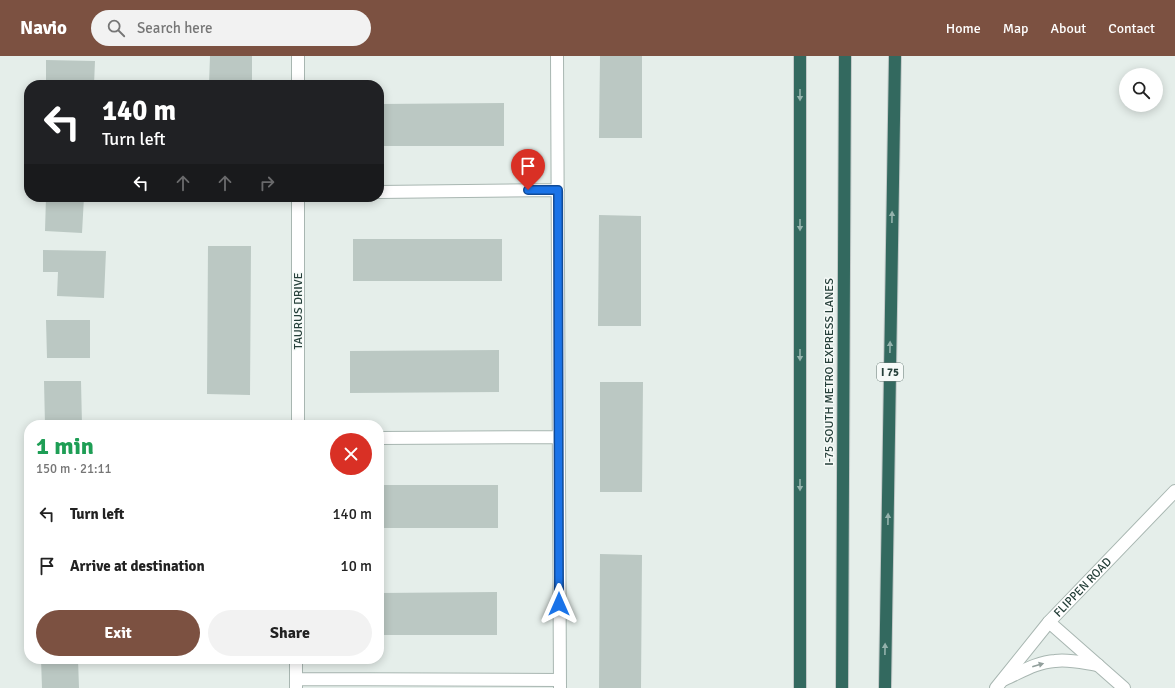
<!DOCTYPE html>
<meta charset="utf-8">
<style>
:root{--surface:#fff;--page:#f2f2f2;--text:#222;--muted:#767676;--accent:#7c5141}
body{margin:0;font-family:Signika,sans-serif;background:var(--page);color:var(--text);height:100vh;display:flex;flex-direction:column;font-size:15px;white-space:nowrap}
*{box-sizing:border-box;margin:0}
p{font-size:13px;color:var(--muted)}
.icon{flex:none;width:22px;height:22px;fill:none;stroke:currentColor;stroke-width:2;stroke-linecap:round;stroke-linejoin:round}
.map{position:relative;flex:1;overflow:hidden}
.drawer{position:absolute;left:24px;top:364px;width:360px;height:244px;display:flex;flex-direction:column;background:var(--surface);border-radius:16px;box-shadow:0 2px 10px #0003}
.drawer>*{flex:none}
.guide{position:absolute;left:24px;top:24px;width:360px;height:122px;border-radius:16px;box-shadow:0 2px 10px #0003;background:#202124;color:#fff;overflow:hidden}
.tools{position:absolute;left:1119px;top:12px;display:grid;gap:8px}
.tools a{display:grid;place-items:center;width:44px;height:44px;border-radius:50%;background:var(--surface);box-shadow:0 2px 10px #0003;font-size:20px}
.pin{position:absolute;display:grid;place-items:center;width:34px;height:34px;color:#fff;margin:-41px -17px;border-radius:50% 50% 50% 0;rotate:-45deg;box-shadow:0 0 4px #0007}
.pin .icon{rotate:45deg}
.me{position:absolute;width:44px;margin:-22px;rotate:0deg;stroke-linejoin:round;filter:drop-shadow(0 0 3px #0008)}
.turn{display:flex;align-items:center;gap:14px;height:84px;padding:0 12px;font-size:18px}
.turn .icon{width:52px;height:52px;stroke-width:2.5}
.turn b{display:block;font-size:28px;line-height:34px}
.lanes{display:flex;align-items:center;height:38px;padding:0 12px;background:#0003;justify-content:center;gap:20px;direction:ltr}
.lanes .off{opacity:.35}
.round{display:grid;place-items:center;flex:none;width:42px;height:42px;border-radius:21px;background:var(--page)}
.summary{display:flex;align-items:center;justify-content:space-between;height:68px;padding:0 12px}
h1{font-size:24px;font-weight:800;line-height:30px;color:#1e9e55}
.primary-button{display:flex;gap:8px;margin-top:auto;padding:8px 12px}
.primary-button a{flex:1;height:46px;border-radius:24px;background:var(--accent);color:#fff;font-size:16px;font-weight:800;line-height:46px;text-align:center}
.primary-button a+a{background:var(--page);color:var(--text)}
ul{padding:0;list-style:none}
li{display:flex;align-items:center;gap:12px;height:52px;padding:0 12px}
li div{flex:1}
li b{display:block;font-size:15px}
li em{font-style:normal}
header{display:flex;align-items:center;gap:24px;box-sizing:border-box;height:56px;padding:0 20px;background:var(--accent);color:#fff}
header strong{font-size:19px}
nav{display:flex;gap:22px;margin-inline-start:auto;font-size:14px}
.search{width:280px;height:36px;background:var(--page);display:flex;align-items:center;gap:10px;box-sizing:border-box;padding:0 14px;border-radius:22px;color:var(--muted);font-size:15px}
.map>svg:first-child{display:block}
.building{fill:#bbc8c3}
.lines{fill:none;stroke-linecap:round;stroke-linejoin:round}
.minor-casing{stroke:#a8b6b1;stroke-width:14}
.tertiary-casing{stroke:#a8b6b1;stroke-width:14}
.motorway-casing{stroke:#c2c9c8;stroke-width:14}
.minor{stroke:#fff;stroke-width:12}
.tertiary{stroke:#fff;stroke-width:12}
.motorway{stroke:#33695f;stroke-width:12}
.oneway{fill:#94b2ac}
.oneway2{fill:#929f9c}
.route-casing{stroke:#114b97;stroke-width:10}
.route{stroke:#1a73e8;stroke-width:7}
.labels{text-anchor:middle;stroke-width:3;stroke-linejoin:round;paint-order:stroke}
.shield{fill:#f6faf8;stroke:#647772;stroke-width:1}
.shield-label{font-size:11px;font-weight:bold;fill:#253f39}
.street-label{font-size:12px;fill:#253f39;stroke:#f6faf8}
</style>
<header>
<strong>Navio</strong>
<div class="search"><svg class="icon" aria-label="search" viewBox="0 0 24 24"><circle cx="10" cy="10" r="6"/><path d="M15 15l6 6"/></svg>Search here</div>
<nav><a>Home</a><a>Map</a><a>About</a><a>Contact</a></nav>
</header>
<div class="map">
<svg width="1175" height="632" viewBox="0 0 1175 632">
<rect width="100%" height="100%" fill="#e5eeea"/>
<!-- building -->
<path class="building" d="M210,0H252V29H209Z
M600,0H642V82H599Z
M46,4L95,5L94,29H46Z
M504,47V90H379V48Z
M46,141H84L82,177L45,175Z
M599,159L641,160V270H598Z
M353,183H502V225H353Z
M208,190H251L250,339L207,338Z
M43,194L106,195L104,242L57,240L58,216H43Z
M46,264H90V302H47Z
M499,294V336L350,337V295Z
M44,325H81L82,369H45Z
M600,326H643L642,436H600Z
M379,429H498V472H379Z
M600,498L642,499L641,632H599Z
M497,536V579H379V537Z
M41,603H78L79,632H42Z"/>
<g class="lines">
<defs>
<path id="minor" d="M557,0L560,632
M298,29V0
M379,136L558,134
M298,369V141
M379,382L558,381
M1049,566L1124,632
M296,623L560,624
M296,632V603"/>
<g id="tertiary">
<path d="M1005,623C1021,616 1037,606 1055,605C1069,603 1084,607 1098,609"/>
<path id="s1" d="M996,632L1049,566L1175,435"/>
</g>
<path id="motorway" d="M800,0V632
M842,632L845,0
M885,632L895,0"/>
</defs>
<!-- minor casing -->
<use href="#minor" class="minor-casing"/>
<!-- tertiary casing -->
<use href="#tertiary" class="tertiary-casing"/>
<!-- motorway casing -->
<use href="#motorway" class="motorway-casing"/>
<!-- minor -->
<use href="#minor" class="minor"/>
<!-- tertiary -->
<use href="#tertiary" class="tertiary"/>
<!-- motorway -->
<use href="#motorway" class="motorway"/>
</g>
<!-- one-way arrows -->
<defs><path id="oneway-solid" d="M-6-.8H1V-3.2L6.5 0L1 3.2V.8H-6Z"/></defs>
<g class="oneway">
<use href="#oneway-solid" transform="translate(800 39) rotate(90)"/>
<use href="#oneway-solid" transform="translate(892 161) rotate(-89)"/>
<use href="#oneway-solid" transform="translate(800 169) rotate(90)"/>
<use href="#oneway-solid" transform="translate(890 291) rotate(-89)"/>
<use href="#oneway-solid" transform="translate(800 299) rotate(90)"/>
<use href="#oneway-solid" transform="translate(800 429) rotate(90)"/>
<use href="#oneway-solid" transform="translate(888 463) rotate(-89)"/>
<use href="#oneway-solid" transform="translate(885 593) rotate(-89)"/>
</g>
<use class="oneway2" href="#oneway-solid" transform="translate(1038 609) rotate(-16)"/>
<g class="lines">
<defs>
<path id="route" d="M528,134H558L559,548"/>
</defs>
<!-- route casing -->
<use href="#route" class="route-casing"/>
<!-- route -->
<use href="#route" class="route"/>
</g>
<g class="labels">
<!-- shield labels -->
<rect class="shield" x="877" y="307" width="26" height="18" rx="3"/>
<g class="shield-label">
<text x="890" y="320">I 75</text>
</g>
<!-- street labels -->
<g class="street-label">
<text transform="translate(298 255) rotate(-90)" y="4">TAURUS DRIVE</text>
<text transform="translate(829 316) rotate(-90)" y="4">I-75 SOUTH METRO EXPRESS LANES</text>
<text dy="4" stroke="none"><textPath href="#s1" startOffset="133">FLIPPEN ROAD</textPath></text>
</g>
</g>
</svg>
<div class="tools">
<a><svg class="icon" aria-label="search" viewBox="0 0 24 24"><circle cx="10" cy="10" r="6"/><path d="M15 15l6 6"/></svg></a>
</div>
<div class="pin" style="left:528px;top:134px;background:#d93025"><svg class="icon" aria-label="arrive" viewBox="0 0 24 24"><path d="M6 21V4h12l-3 4 3 4H6"/></svg></div>
<svg class="me" style="left:559px;top:548px" viewBox="-20 -20 40 40"><path d="M0-17L14 15 0 8-14 15z" fill="#1a73e8" stroke="#fff" stroke-width="4"/></svg>
<div class="guide">
<div class="turn"><svg class="icon" aria-label="left" viewBox="0 0 24 24"><path d="M17 20v-9H6M10 6l-5 5 5 5"/></svg><div><b>140 m</b>Turn left</div></div>
<div class="lanes"><svg class="icon" aria-label="left" viewBox="0 0 24 24"><path d="M17 20v-9H6M10 6l-5 5 5 5"/></svg><svg class="icon off" aria-label="ahead" viewBox="0 0 24 24"><path d="M12 20V5M6 11l6-6 6 6"/></svg><svg class="icon off" aria-label="ahead" viewBox="0 0 24 24"><path d="M12 20V5M6 11l6-6 6 6"/></svg><svg class="icon off" aria-label="right" viewBox="0 0 24 24"><path d="M7 20v-9h11M14 6l5 5-5 5"/></svg></div>
</div>
<section class="drawer">
<div class="summary"><div><h1>1 min</h1><p>150 m · 21:11</p></div><a class="round" style="background:#d93025;color:#fff"><svg class="icon" aria-label="close" viewBox="0 0 24 24"><path d="M6 6l12 12M18 6L6 18"/></svg></a></div>
<ul>
<li><svg class="icon" aria-label="left" viewBox="0 0 24 24"><path d="M17 20v-9H6M10 6l-5 5 5 5"/></svg><div><b>Turn left</b></div><em>140 m</em></li>
<li><svg class="icon" aria-label="arrive" viewBox="0 0 24 24"><path d="M6 21V4h12l-3 4 3 4H6"/></svg><div><b>Arrive at destination</b></div><em>10 m</em></li>
</ul>
<div class="primary-button"><a>Exit</a><a>Share</a></div>
</section>
</div>
